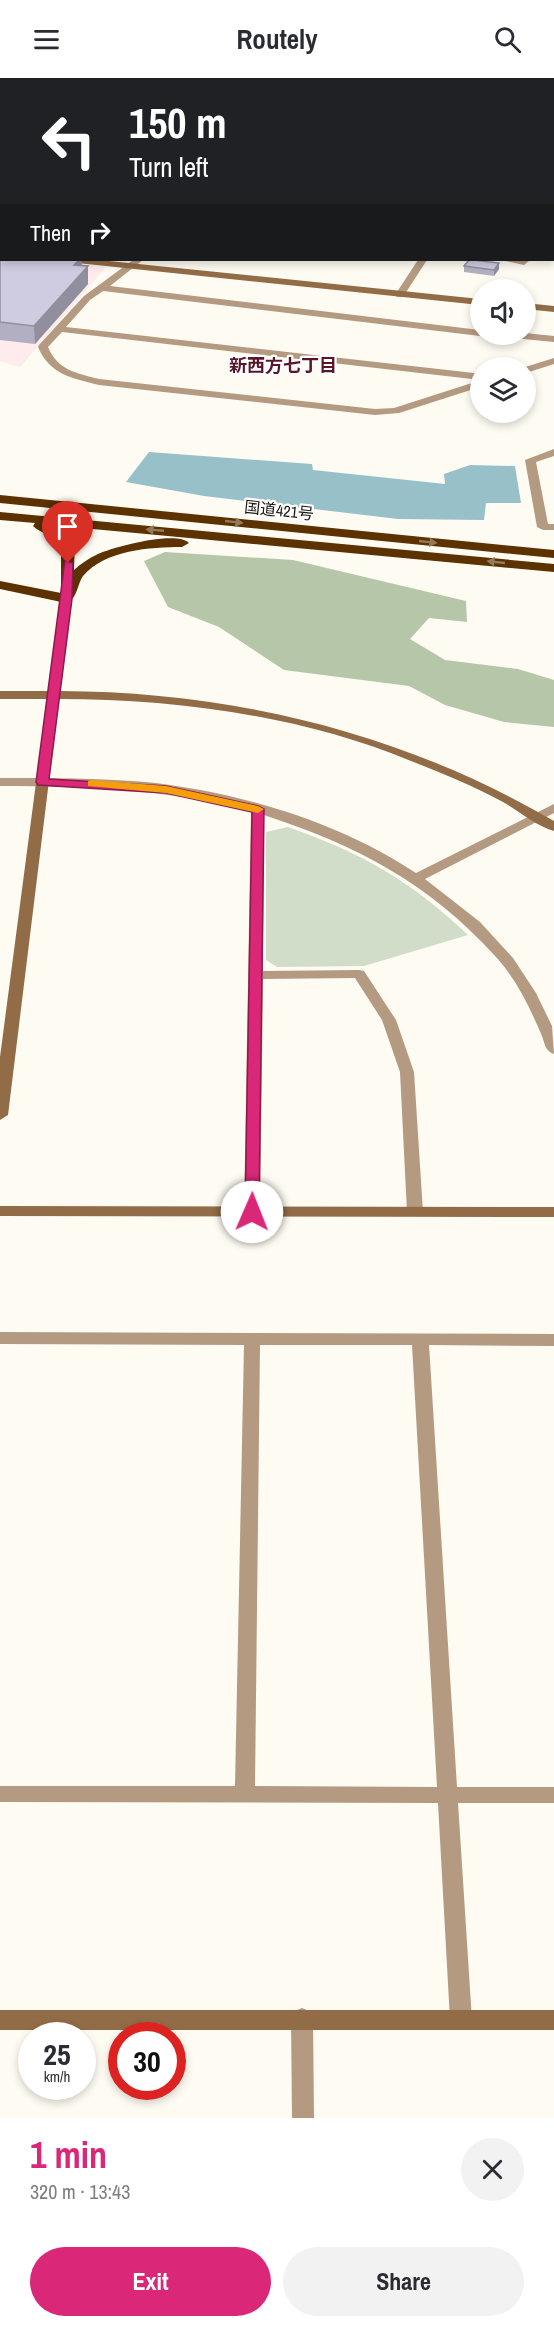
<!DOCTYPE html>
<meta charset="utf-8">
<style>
:root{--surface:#fff;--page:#f2f2f3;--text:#2b2b33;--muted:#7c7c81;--accent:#db2777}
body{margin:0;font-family:"Archivo Narrow","Noto Sans JP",sans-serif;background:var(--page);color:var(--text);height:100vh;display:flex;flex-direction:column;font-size:22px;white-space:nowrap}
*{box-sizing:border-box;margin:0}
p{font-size:20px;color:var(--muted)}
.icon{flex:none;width:33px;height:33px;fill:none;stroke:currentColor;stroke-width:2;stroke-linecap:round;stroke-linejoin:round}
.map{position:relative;height:2040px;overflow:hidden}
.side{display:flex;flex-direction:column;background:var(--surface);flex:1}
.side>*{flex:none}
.banner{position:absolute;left:0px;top:0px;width:555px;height:183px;box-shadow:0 3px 9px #0003;background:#202124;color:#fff;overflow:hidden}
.fabs{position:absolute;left:470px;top:201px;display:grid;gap:12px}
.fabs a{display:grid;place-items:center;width:66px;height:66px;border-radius:50%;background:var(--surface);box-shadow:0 3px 9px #0003;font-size:30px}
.speed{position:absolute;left:18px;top:1944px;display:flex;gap:12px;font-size:30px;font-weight:700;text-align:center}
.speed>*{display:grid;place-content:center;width:78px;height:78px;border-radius:50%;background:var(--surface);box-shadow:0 3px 9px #0003;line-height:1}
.speed small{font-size:15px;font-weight:400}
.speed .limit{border:9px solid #d22;background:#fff;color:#111}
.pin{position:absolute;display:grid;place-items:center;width:51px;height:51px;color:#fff;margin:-62px -26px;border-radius:50% 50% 50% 0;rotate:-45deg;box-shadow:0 0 6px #0007}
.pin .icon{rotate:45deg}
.me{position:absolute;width:66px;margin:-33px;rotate:1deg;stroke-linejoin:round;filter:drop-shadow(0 0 4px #0008)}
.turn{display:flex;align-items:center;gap:21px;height:126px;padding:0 30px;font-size:27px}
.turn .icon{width:78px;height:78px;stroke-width:2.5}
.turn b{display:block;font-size:42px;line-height:51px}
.then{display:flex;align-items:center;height:57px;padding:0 30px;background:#0003;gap:12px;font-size:22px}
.round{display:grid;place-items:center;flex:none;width:63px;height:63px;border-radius:32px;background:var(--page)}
.overview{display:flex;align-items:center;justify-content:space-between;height:102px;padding:0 30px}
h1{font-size:36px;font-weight:700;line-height:45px;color:var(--accent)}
.cta{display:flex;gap:12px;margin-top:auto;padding:12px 30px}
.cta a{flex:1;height:69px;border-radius:36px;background:var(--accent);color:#fff;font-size:24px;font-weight:700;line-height:69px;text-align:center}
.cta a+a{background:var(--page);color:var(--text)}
header{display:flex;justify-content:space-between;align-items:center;height:78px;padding:0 30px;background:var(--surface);font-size:27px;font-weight:700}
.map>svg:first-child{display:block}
.commercial{fill:#fdeceb}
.green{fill:#d1dcc9}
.forest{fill:#b6c7a9}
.water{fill:#98c0c9}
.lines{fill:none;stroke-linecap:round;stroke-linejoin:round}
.street{fill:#b59a82;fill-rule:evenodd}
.secondary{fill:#926c47;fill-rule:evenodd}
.highway{fill:#5b3200;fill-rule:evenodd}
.wall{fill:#b2afc2}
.shaded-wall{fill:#918f9e}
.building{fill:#cfcce1;stroke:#918f9e;stroke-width:1.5}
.oneway{fill:#947a59}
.route{fill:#db2777;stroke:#8e194d;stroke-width:1.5}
.slow{fill:#f59e0b}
.labels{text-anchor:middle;stroke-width:4.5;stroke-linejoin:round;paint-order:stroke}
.far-street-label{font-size:16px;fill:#1a1810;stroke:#fff}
.far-neighbourhood-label{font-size:18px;font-weight:bold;fill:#59152a;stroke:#fff}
</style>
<header><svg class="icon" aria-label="menu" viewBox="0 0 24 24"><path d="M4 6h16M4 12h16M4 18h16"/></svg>Routely<svg class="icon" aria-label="search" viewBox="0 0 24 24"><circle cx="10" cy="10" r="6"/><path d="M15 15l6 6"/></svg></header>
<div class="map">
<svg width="554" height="2040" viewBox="0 0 554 2040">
<rect width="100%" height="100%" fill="#fefbf2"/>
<!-- commercial -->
<path class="commercial" d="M0,176L2,182H45L106,189L20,289L0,283Z"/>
<!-- green -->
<path class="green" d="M288,749C362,775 411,803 468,857L364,888L277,889L266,882V754Z"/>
<!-- forest -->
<path class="forest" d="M165,474L293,482L466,523L467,544L429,540L410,561L445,582L518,591L554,602V649L504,644L445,627L409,608L284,592L219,549L168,529L144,483Z"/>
<!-- water -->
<path class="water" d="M149,374L312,386L313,392L445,406L444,396L470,387L515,388L521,425H486L484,442L398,441L204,418L126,404Z"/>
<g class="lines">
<!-- street -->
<path class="street" d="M0,0H16L18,2L2,3Z
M175,0H183L174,2Z
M288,0H296L287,2Z
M357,0H365L356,2Z
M444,0H452L443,2Z
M534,0H542L533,2Z
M0,39H2V45H0Z
M0,84H2V90H0Z
M2,122V128L0,129V123Z
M133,182H143L110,208L480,252V256H484L480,258L103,213L90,222L66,249L474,295L480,297V309L399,335L375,337L99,307C72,300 50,297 38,269L39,267L84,218ZM62,254L472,301L478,303L394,330L375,331L99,301C77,295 58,293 48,269Z
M418,182H427L403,219H397L395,217Z
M501,182H530L524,187Z
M525,255L554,258V264L502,259L497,256Z
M554,280V286L529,294L525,295V290H522Z
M554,371V378L536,384L548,446H554V452H543L537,449L525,382Z
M0,700C49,700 97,700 146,704C238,714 338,743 416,795L554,726V735L425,801L480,844L513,880L536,915L552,948L554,976C545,973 545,966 542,958C530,930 517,902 496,879C429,805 358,768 264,737L263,893L359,892L364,893L396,942L414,994L423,1134L421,1138H409L407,1134L400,994L382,942L355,900L263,901L260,1134L258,1138H246L244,1134L251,733C163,711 90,708 0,708Z
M0,1254L554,1256V1268L429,1267L457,1709H554V1725H458L472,1942L468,1949L461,1952L454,1949L450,1942L438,1725L0,1724V1708H235L244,1267L0,1266ZM260,1267H412L437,1709L255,1708Z
M302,1930L309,1933L313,1940L314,2040H292L291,1940L295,1933Z"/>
<!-- secondary -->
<path class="secondary" d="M73,182H99L480,221V227L77,185Z
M525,225L554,228V234L525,231Z
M66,517L72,521L60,613C236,614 403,655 554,743V753C536,748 519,733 503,724C473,708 442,695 411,683C302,638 177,621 59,621L8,1037L0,1042V979L47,621H0V613H48L60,521Z
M0,1128L554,1129V1139L0,1138Z
M0,1932H554V1952H0Z"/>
<!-- highway -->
<path class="highway" d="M0,417L554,472V480L0,425Z
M0,434L554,486V494L50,447L58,449L75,462L74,492C82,485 89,480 98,476C114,469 176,452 189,465L182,469C150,469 105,472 83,498C77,507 77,522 66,525L0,511V503L61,515V464C53,458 40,455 33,448L35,445L0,442Z"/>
</g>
<!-- wall -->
<path class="wall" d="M66,0H108L107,2H66Z
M241,0H259L258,2H246L241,1Z
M261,0H283L281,2H261Z
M0,91H2V120H0Z
M0,164L2,182H81L82,187L88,188V206L35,266L0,262Z
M499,185V191L494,198L464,194V188Z"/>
<!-- shaded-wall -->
<path class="shaded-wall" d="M2,65V75L0,76V66Z
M79,182H81L82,194L88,188V206L35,266L34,248L74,187Z
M499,185V191L494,198V192Z"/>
<!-- building -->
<path class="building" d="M109,0H131L129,2H108Z
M133,0H164L162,2H131Z
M311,0H336L335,2H310Z
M342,0H353L351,2H341Z
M503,0H528L527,2Z
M2,49V57H0V50Z
M0,57H2V65L0,66Z
M0,91H2V101H0Z
M0,106H2V114H0Z
M0,164H2V182H79L74,187L88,188L34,248L0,244Z
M469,182H473L499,185L494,192L464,188Z"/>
<!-- one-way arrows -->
<defs><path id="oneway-solid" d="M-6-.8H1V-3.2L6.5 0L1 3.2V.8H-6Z" transform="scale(1.5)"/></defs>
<g class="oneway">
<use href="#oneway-solid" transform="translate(234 444) rotate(6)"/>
<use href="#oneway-solid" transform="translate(155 452) rotate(-175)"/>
<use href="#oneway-solid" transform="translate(428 464) rotate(6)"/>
<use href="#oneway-solid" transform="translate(496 484) rotate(-174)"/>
</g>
<!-- route -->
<path class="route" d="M65,482L73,485L72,521L49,701L166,708L258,728L264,731L259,1134L257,1137L252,1139L245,1134L252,734L166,715L38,707L36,704Z"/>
<!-- slow -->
<path class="slow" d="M92,702L166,708L258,728L264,731L258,735L166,715L88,708V703Z"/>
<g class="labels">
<!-- far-street labels -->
<g class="far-street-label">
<text transform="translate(279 432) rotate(6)" y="6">国道421号</text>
</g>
<!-- far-neighbourhood labels -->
<g class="far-neighbourhood-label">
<text x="283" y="294">新西方七丁目</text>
</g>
</g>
</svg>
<div class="fabs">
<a><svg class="icon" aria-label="sound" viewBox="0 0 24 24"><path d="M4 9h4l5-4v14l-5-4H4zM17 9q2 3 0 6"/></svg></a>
<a><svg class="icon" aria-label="layers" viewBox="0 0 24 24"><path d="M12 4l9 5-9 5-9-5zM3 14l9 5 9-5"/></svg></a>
</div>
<div class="speed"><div>25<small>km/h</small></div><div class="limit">30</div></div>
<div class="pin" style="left:68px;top:485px;background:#d93025"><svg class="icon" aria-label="arrive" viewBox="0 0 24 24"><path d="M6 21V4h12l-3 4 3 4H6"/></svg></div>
<svg class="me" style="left:252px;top:1134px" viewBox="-20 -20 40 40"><circle r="19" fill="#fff"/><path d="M0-13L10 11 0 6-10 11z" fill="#db2777"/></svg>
<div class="banner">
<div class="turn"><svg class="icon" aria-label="left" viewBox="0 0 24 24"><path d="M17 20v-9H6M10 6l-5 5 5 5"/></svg><div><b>150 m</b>Turn left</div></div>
<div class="then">Then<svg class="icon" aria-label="right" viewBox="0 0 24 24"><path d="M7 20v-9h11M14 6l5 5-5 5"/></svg></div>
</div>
</div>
<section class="side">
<div class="overview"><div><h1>1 min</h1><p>320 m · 13:43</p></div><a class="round"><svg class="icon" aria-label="close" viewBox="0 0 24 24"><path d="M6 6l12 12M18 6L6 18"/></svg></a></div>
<div class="cta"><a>Exit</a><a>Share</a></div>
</section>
